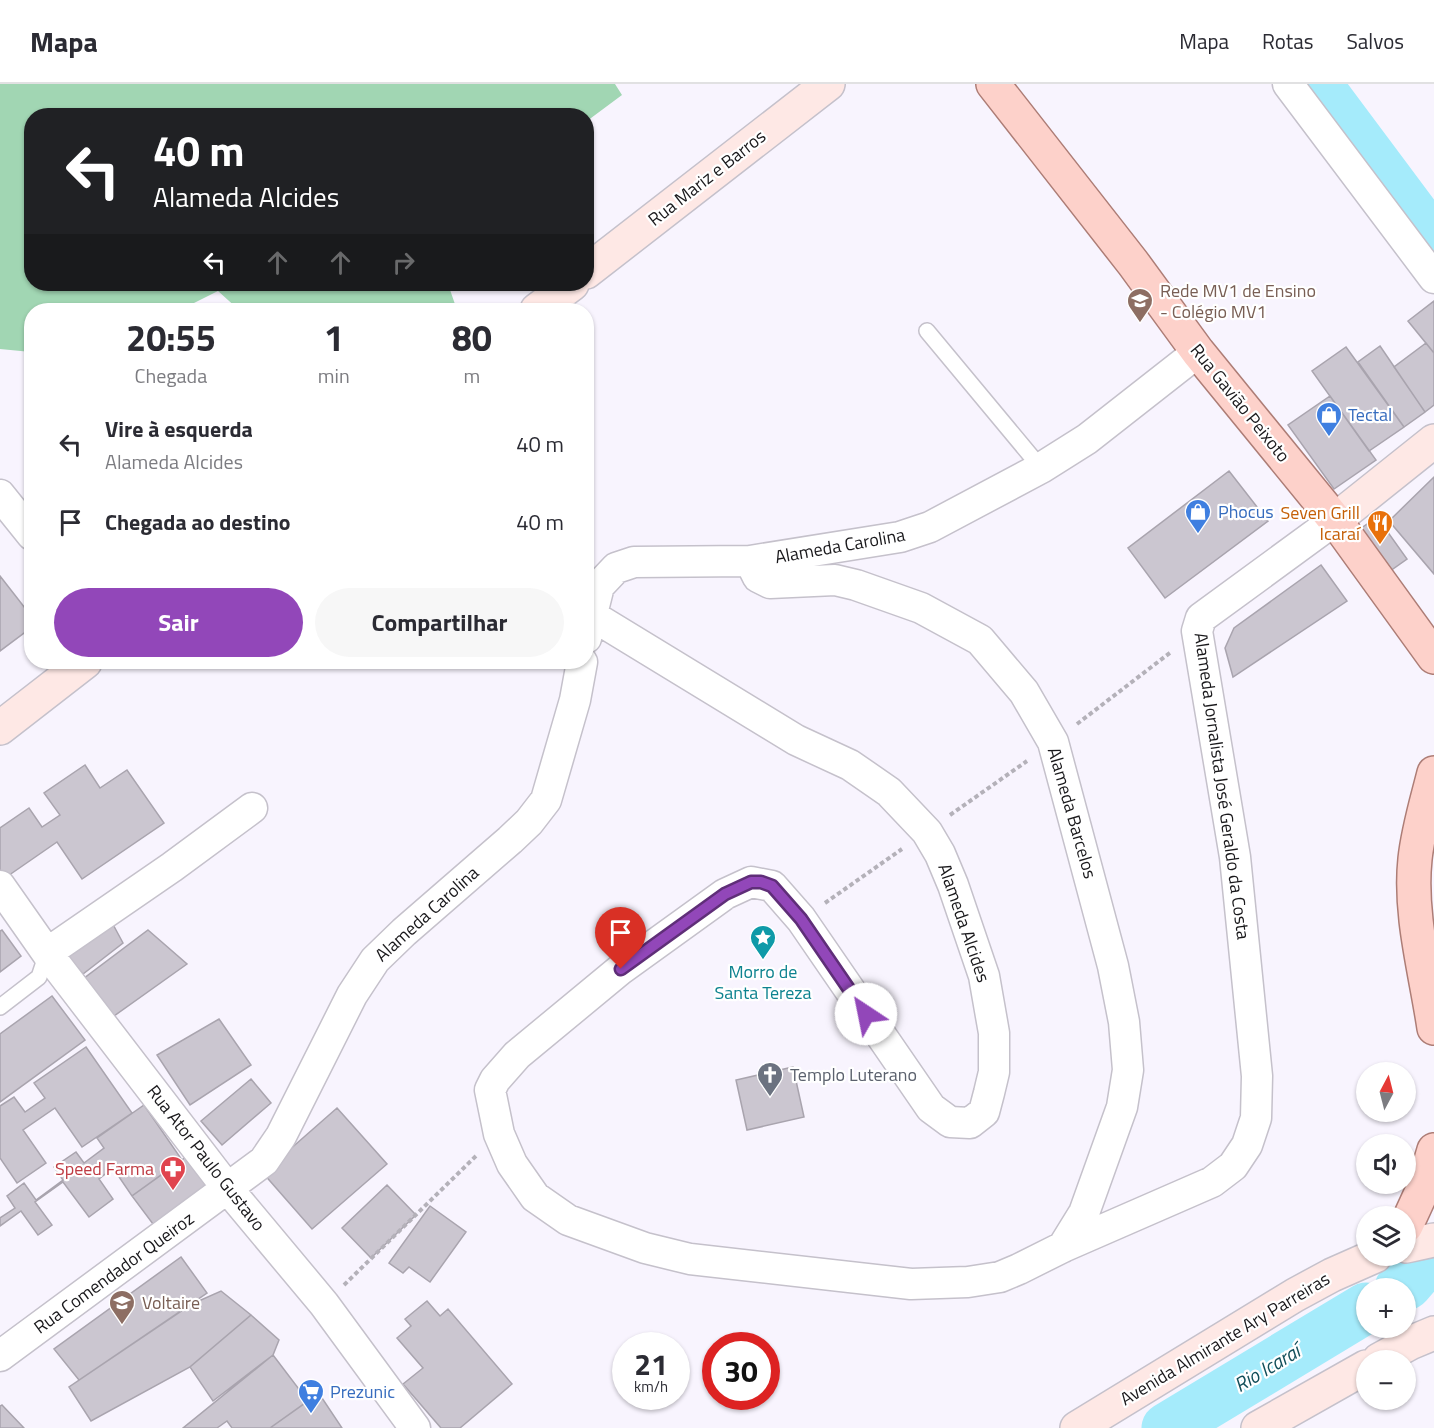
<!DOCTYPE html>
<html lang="pt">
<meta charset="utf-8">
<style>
:root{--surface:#fff;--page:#f7f7f7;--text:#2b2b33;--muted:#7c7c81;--line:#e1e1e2;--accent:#9247b9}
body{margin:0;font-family:"Titillium Web",sans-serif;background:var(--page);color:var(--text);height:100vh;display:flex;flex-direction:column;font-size:22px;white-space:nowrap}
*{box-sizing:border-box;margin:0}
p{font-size:20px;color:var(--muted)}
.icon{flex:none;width:33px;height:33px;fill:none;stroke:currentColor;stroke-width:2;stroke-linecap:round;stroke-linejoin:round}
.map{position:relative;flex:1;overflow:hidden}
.drawer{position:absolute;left:24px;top:219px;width:570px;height:366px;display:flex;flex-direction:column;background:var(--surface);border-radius:24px;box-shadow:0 2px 4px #0004}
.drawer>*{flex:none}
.guide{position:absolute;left:24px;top:24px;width:570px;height:183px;border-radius:24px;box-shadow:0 2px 4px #0004;background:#202124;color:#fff;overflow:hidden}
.needle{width:39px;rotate:7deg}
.fabs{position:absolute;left:1356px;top:978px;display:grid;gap:12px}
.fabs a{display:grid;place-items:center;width:60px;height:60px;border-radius:50%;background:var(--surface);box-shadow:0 2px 4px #0004;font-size:30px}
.speed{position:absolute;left:612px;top:1248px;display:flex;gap:12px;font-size:30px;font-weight:700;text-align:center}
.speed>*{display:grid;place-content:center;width:78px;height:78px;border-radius:50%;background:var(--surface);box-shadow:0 2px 4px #0004;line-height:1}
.speed small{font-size:15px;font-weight:400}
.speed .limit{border:9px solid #d22;background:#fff;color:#111}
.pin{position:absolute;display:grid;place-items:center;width:51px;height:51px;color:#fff;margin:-62px -26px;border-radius:50% 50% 50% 0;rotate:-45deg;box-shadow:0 0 6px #0007}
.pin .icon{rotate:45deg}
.me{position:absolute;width:66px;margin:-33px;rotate:326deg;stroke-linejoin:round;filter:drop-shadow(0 0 4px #0008)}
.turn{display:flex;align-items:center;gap:21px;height:126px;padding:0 30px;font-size:27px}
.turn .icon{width:78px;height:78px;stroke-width:2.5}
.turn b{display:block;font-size:42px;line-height:51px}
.lanes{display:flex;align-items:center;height:57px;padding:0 30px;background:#0003;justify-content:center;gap:30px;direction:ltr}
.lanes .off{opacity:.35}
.eta{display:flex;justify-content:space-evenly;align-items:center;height:102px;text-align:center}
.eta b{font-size:36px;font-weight:700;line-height:42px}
.action{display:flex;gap:12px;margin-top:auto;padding:12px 30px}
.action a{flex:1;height:69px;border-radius:36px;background:var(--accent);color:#fff;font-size:24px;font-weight:700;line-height:69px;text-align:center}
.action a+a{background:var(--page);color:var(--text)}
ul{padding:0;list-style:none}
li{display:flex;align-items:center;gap:18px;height:78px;padding:0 30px}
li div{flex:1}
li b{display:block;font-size:22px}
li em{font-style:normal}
header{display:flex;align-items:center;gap:36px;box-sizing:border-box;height:84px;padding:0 30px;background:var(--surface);border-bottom:2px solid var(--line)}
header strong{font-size:28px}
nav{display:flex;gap:33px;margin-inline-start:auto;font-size:21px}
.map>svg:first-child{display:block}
.forest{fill:#a1d6b3}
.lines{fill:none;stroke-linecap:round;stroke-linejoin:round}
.stream{stroke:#a5ebfb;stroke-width:8}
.river{stroke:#a5ebfb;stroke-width:51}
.building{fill:#cbc6d0;stroke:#a9a4ae;stroke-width:1.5}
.lane-casing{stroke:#c5c1cb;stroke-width:18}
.street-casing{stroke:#c5c1cb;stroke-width:33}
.secondary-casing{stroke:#c5c1cb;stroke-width:36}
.primary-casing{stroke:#ad7d76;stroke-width:36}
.path{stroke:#b4b1b9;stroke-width:4;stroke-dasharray:4.5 3;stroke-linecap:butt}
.lane{stroke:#fff;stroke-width:15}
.street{stroke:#fff;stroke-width:30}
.secondary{stroke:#fee8e5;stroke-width:33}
.primary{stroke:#fdd1ca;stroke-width:33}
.route-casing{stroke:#5f2e78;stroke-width:15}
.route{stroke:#9247b9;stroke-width:10}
.labels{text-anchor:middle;stroke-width:4.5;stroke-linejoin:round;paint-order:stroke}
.street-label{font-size:18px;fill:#19181b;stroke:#fff}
.education-label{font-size:18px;fill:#785e54;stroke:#fff;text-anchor:start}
.shop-label{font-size:18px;fill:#366cbe;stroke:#fff;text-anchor:start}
.food-label{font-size:18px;fill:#c56008;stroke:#fff;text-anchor:end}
.culture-label{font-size:18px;fill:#0d838f;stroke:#fff}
.worship-label{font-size:18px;fill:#5b616d;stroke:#fff;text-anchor:start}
.health-label{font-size:18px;fill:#be3a42;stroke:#fff;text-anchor:end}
.water-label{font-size:20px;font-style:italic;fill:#124f5a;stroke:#fff}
</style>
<header>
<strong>Mapa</strong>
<nav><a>Mapa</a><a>Rotas</a><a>Salvos</a></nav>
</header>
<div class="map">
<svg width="1434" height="1344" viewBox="0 0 1434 1344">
<rect width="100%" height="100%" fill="#f8f4fe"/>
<!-- forest -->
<path class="forest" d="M0,0H615L622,11L587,37L586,32H32V200H448L457,226H339L337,225L328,226H239L218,207L180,226H32L31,268L0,265Z"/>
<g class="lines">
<!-- stream -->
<path class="stream" d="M1407,1200L1434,1191"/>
<!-- river -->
<path class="river" d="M1316,0L1434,158
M1400,1204L1407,1200L1434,1169
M1167,1344L1366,1224"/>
</g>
<!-- building -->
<path class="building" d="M1434,217V269L1408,237Z
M1426,259L1434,269V321L1425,328L1394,283Z
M1380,262L1425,328L1404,343L1358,278Z
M1346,263L1404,343L1369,367L1312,287Z
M1330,312L1376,376L1334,405L1288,341Z
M1229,387L1268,437L1165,514L1128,464Z
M1434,393V490L1389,437Z
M1377,433L1407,475L1383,492L1353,450Z
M1321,481L1347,517L1233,593L1225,564L1234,544Z
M0,492L32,533V543L0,567Z
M85,681L100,704L127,686L164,739L82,795L57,758L2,796L0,793V744L29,724L42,743L60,731L44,709Z
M109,833L123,859L83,890L60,864Z
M2,846L21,872L0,888V847Z
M148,846L187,880L107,937L79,898Z
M52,912L85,956L0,1018V950Z
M219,935L251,981L190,1021L157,971Z
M86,963L132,1029L82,1063L55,1024L23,1046L46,1079L17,1099L0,1074V1022L14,1013L25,1028L45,1014L34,999Z
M793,983L804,1033L747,1046L736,996Z
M251,995L271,1019L222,1061L201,1037Z
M144,1021L182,1076L132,1112L113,1084L99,1095L113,1115L89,1133L63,1098L35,1118L52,1141L38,1151L21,1127L0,1142V1134L15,1124L7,1112L24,1099L36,1116L63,1096L54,1083L76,1068L84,1079L104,1064L97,1054Z
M337,1024L387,1080L312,1145L263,1089Z
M190,1070L214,1103L156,1144L132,1112Z
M387,1101L416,1131L371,1174L342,1144Z
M430,1122L466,1148L430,1198L409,1183L403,1189L389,1179Z
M181,1173L207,1209L79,1296L54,1265Z
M221,1207L251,1231L190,1283L91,1337L69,1303L192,1220Z
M427,1217L440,1232L448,1225L512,1300L460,1344H441L403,1300L423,1284L397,1254L411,1242L405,1235Z
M251,1231L279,1256L273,1271L213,1317L190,1283Z
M273,1271L308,1317L270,1344H232L227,1337L217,1344H183Z
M320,1311L342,1344H270L308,1317Z
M2,1321L24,1344H0V1322Z"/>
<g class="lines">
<defs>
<path id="lane" d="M927,247L1041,384
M0,923L39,893L47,869"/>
<path id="street" d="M1288,0L1434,194
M0,411L32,451
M750,477L758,493L770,499L835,496L856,501L921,524L980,556L1024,608L1053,658L1113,882L1124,938L1128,986L1122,1023L1084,1129L1063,1163
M591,531L796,656L850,681L889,708L927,748L940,770L953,801L984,892L994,949V988L989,1009L984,1028L970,1039L950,1038L931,1024L801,835L772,802L751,798L725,810L621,885L517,971L495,996L490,1006L499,1050L512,1080L535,1113L568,1136L645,1164L690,1175L911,1200L968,1198L1000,1193L1019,1185L1063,1163L1212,1098L1233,1082L1247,1061L1256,1034L1257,992L1235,773L1197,547L1201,534L1335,436
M586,554L599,502L616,484L634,478L750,477L900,453L930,443L1041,384L1087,355L1198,268
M0,802L47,869L228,1105L324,1220L415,1344
M47,869L172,783L252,724
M0,1272L264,1077L281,1052L352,911L375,876L404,848L510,756L529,738L546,716L575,616L582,578"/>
<path id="secondary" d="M586,188L828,0
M537,226L572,200
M1335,436L1434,357
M0,644L85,578
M1406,1162L1434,1156
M1379,1276L1410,1259L1434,1249
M1077,1344L1295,1211L1332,1191L1375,1172
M1258,1344L1366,1283"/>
<path id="primary" d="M993,0L1133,179L1198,268L1335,436L1434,573
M1434,689C1427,717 1418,746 1415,775C1409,831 1426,889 1434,944
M1406,1142L1422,1107L1434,1066"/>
</defs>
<!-- lane casing -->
<use href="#lane" class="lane-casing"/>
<!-- street casing -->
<use href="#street" class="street-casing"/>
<!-- secondary casing -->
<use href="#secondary" class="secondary-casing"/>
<!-- primary casing -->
<use href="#primary" class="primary-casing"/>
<!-- path -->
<path class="path" d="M1077,640L1171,568
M950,731L1027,677
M825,819L902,765
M344,1201L476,1072"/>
<!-- lane -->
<use href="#lane" class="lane"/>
<!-- street -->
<use href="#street" class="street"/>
<!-- secondary -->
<use href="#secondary" class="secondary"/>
<!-- primary -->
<use href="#primary" class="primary"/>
</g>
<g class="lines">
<defs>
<path id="route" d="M621,885L725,810L751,798H761L772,802L801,835L866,930"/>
</defs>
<!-- route casing -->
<use href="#route" class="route-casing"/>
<!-- route -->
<use href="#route" class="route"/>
</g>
<!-- icons -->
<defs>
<symbol id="school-pin" viewBox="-11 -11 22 30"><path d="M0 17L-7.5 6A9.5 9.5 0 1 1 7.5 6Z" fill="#8d6e63" stroke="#fff"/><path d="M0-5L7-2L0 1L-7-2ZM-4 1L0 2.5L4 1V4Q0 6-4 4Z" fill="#fff"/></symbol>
<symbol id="shop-pin" viewBox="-11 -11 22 30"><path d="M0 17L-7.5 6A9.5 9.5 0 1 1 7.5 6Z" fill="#3f7fe0" stroke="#fff"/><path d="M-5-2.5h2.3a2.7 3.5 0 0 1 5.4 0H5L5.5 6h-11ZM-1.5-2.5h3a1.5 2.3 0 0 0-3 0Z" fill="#fff"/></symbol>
<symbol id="restaurant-pin" viewBox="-11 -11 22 30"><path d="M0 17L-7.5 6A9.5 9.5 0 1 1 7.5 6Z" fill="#e8710a" stroke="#fff"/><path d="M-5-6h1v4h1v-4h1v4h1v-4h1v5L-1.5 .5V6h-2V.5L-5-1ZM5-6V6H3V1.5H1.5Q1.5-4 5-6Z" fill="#fff"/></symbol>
<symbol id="sight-pin" viewBox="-11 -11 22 30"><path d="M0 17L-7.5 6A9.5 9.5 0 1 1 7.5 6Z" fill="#0f9aa8" stroke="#fff"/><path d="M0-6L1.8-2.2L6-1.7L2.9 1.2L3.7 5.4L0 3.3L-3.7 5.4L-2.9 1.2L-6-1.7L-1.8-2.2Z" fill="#fff"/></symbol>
<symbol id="church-pin" viewBox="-11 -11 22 30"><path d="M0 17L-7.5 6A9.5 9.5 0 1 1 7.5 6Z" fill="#6b7280" stroke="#fff"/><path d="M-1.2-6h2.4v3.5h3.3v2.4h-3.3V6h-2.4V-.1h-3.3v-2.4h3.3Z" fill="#fff"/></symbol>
<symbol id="pharmacy-pin" viewBox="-11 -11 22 30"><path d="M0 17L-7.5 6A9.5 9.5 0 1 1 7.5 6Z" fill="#e0444e" stroke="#fff"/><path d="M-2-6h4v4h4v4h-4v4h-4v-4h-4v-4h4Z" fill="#fff"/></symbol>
<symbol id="supermarket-pin" viewBox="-11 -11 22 30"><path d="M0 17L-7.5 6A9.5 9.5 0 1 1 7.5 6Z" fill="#3f7fe0" stroke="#fff"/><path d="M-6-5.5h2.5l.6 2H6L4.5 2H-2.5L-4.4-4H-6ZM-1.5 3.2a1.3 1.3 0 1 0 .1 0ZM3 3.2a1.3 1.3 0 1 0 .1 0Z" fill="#fff"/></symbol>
</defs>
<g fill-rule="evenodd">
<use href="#school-pin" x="1125" y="202" width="30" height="40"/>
<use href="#shop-pin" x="1314" y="316" width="30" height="40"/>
<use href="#shop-pin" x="1183" y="413" width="30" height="40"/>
<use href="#restaurant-pin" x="1365" y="424" width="30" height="40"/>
<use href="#sight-pin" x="748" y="839" width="30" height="40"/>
<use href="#church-pin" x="755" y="976" width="30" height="40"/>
<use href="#pharmacy-pin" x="158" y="1070" width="30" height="40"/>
<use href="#school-pin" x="107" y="1204" width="30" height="40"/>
<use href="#supermarket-pin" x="296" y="1293" width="30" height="40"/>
</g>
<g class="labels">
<!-- street labels -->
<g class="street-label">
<text transform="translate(707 94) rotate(-38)" y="6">Rua Mariz e Barros</text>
<text transform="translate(1240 319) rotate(51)" y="6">Rua Gavião Peixoto</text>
<text transform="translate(840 462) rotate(-10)" y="6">Alameda Carolina</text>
<text transform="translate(1222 702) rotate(82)" y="6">Alameda Jornalista José Geraldo da Costa</text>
<text transform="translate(1072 729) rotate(74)" y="6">Alameda Barcelos</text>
<text transform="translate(427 830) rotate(-42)" y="6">Alameda Carolina</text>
<text transform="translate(964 839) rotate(71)" y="6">Alameda Alcides</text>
<text transform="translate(206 1074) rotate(52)" y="6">Rua Ator Paulo Gustavo</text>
<text transform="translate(114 1189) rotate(-36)" y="6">Rua Comendador Queiroz</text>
<text transform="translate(1225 1255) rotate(-31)" y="6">Avenida Almirante Ary Parreiras</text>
</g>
<!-- education labels -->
<g class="education-label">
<text x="1160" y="213">Rede MV1 de Ensino<tspan x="1160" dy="21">- Colégio MV1</tspan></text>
<text x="142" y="1225">Voltaire</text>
</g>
<!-- shop labels -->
<g class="shop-label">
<text x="1348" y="337">Tectal</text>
<text x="1218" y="434">Phocus</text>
<text x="330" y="1314">Prezunic</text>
</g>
<!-- food labels -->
<g class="food-label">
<text x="1360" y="435">Seven Grill<tspan x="1360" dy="21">Icaraí</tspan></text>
</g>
<!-- culture labels -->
<g class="culture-label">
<text x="763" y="894">Morro de<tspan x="763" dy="21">Santa Tereza</tspan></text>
</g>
<!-- worship labels -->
<g class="worship-label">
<text x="790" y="997">Templo Luterano</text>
</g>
<!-- health labels -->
<g class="health-label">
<text x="154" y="1091">Speed Farma</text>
</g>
<!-- water labels -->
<g class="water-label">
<text transform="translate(1267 1284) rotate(-31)" y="7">Rio Icaraí</text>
</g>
</g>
</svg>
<div class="fabs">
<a><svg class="needle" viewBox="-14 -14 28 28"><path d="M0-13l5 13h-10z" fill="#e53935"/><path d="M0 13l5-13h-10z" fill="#7c7c81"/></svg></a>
<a><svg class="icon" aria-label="sound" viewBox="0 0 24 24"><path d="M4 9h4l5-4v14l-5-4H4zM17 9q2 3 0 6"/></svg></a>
<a><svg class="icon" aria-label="layers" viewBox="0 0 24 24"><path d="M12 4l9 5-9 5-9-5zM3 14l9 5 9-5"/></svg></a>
<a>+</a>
<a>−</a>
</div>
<div class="speed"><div>21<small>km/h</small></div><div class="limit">30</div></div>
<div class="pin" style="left:621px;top:885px;background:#d93025"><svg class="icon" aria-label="arrive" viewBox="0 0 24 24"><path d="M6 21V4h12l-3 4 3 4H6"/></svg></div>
<svg class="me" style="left:866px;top:930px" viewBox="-20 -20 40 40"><circle r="19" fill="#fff"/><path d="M0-13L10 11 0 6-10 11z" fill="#9247b9"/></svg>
<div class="guide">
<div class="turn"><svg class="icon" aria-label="left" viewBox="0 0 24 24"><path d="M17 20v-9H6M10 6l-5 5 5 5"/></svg><div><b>40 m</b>Alameda Alcides</div></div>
<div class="lanes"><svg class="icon" aria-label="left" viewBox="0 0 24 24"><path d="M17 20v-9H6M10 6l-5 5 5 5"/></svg><svg class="icon off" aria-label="ahead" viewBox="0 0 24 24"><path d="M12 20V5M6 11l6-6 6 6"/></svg><svg class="icon off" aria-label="ahead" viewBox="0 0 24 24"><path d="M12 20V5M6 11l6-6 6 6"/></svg><svg class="icon off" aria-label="right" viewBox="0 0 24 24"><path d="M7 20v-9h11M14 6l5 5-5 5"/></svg></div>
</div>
<section class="drawer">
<div class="eta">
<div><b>20:55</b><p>Chegada</p></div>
<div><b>1</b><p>min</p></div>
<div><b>80</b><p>m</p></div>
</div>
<ul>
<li><svg class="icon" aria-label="left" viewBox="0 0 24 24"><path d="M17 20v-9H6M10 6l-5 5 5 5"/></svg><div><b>Vire à esquerda</b><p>Alameda Alcides</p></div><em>40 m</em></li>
<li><svg class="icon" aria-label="arrive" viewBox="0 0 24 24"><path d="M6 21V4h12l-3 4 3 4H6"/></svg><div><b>Chegada ao destino</b></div><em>40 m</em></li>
</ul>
<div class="action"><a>Sair</a><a>Compartilhar</a></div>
</section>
</div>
